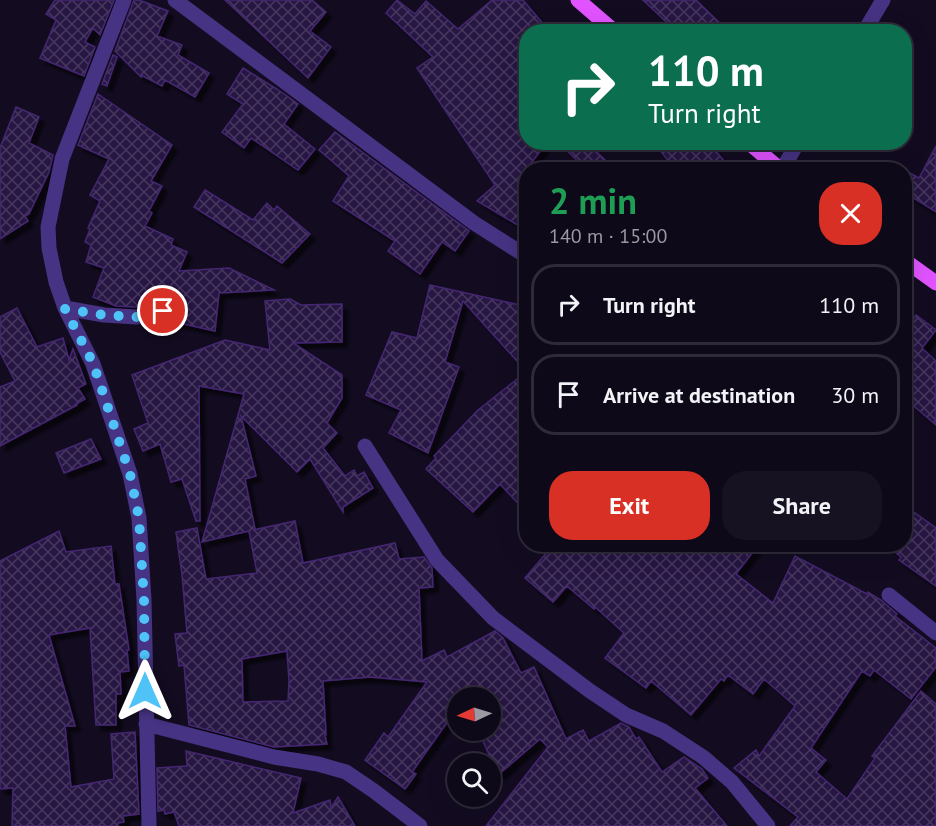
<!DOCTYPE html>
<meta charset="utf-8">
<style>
:root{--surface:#0e0919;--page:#171222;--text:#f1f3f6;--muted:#9b9aa2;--line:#2e2a38;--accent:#d93025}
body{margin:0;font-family:"PT Sans",sans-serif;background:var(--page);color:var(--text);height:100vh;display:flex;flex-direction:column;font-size:22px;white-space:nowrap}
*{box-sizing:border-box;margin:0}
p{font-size:20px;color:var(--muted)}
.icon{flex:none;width:33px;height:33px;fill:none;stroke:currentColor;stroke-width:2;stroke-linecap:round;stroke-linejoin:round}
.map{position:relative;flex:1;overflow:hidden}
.drawer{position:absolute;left:519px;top:162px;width:393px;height:390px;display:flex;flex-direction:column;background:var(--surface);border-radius:24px;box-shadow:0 6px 24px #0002,0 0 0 2px var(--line)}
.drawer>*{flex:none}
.hud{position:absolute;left:519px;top:24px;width:393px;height:126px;border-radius:24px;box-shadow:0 6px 24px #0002,0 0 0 2px var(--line);background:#0b6e4f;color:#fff;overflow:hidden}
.needle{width:39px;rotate:266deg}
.tools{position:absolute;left:447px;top:687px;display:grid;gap:12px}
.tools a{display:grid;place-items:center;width:54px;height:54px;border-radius:50%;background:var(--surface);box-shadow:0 6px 24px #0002,0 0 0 2px var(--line);font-size:30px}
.pin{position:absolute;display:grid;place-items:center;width:51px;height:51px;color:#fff;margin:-26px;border:3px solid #fff;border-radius:50%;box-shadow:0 2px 6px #0007}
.me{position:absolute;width:66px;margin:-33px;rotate:0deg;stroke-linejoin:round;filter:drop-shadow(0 0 4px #0008)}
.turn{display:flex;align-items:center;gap:21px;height:126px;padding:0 30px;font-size:27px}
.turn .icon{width:78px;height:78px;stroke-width:2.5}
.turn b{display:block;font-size:42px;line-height:51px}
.round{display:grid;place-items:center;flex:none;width:63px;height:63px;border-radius:24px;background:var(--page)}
.headline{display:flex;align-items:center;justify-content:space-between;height:102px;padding:0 30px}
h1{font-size:36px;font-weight:700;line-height:45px;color:#1e9e55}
.cta{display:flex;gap:12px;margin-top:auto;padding:12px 30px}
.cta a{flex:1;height:69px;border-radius:24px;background:var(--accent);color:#fff;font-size:24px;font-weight:700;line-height:69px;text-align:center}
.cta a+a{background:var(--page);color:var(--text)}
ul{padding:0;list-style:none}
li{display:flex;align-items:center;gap:18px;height:81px;margin:0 12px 9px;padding:0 18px;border:3px solid var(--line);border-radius:24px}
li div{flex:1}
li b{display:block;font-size:22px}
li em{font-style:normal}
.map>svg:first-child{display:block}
.building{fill:url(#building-cross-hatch);stroke:#442771;stroke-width:1.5;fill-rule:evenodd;filter:url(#shadow)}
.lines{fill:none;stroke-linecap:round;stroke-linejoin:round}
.minor{stroke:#463383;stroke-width:15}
.major{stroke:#e053ff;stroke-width:15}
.route{stroke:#4fc3f7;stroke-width:10;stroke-dasharray:0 18}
</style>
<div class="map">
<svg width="936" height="826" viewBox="0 0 936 826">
<defs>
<pattern id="building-cross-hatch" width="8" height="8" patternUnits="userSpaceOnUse" patternTransform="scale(1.5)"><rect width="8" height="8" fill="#281643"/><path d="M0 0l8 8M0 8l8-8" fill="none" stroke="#47375f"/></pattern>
<filter id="shadow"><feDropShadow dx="5.5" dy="5.5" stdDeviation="1.5" flood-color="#0009"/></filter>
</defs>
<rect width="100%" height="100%" fill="#130c21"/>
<!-- building -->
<path class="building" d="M55,0H114L100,35L93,28L85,42L95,47L84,76L40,58L56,20L46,14Z
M134,0H139L168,11L157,36L182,45L178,55L209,73L195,97L165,80L162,86L141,75V77L115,51Z
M225,0H312L326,12L310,31L331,47L308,78Z
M397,0L415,14L426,1L458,29L492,0H523L550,32H526V142H547L526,170V230L477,201L495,185L417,68L433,57L386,13Z
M643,0H696L729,32H677Z
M113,55L117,57L107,86L102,84Z
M243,68L277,89L298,104L284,124L315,149L298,170L251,138L244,148L222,132L243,104L227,94Z
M98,94L172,145L151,181L162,186L149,211L152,213L145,226L173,239L171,245L187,252L179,271L229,268L274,290L219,293L215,331L166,320L170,318L173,309L170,304L165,302L136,307L116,306L93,297L104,268L86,262L91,245L85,242L90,229L88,228L100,201L90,195L109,159L78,145Z
M16,107L39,117L29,143L53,155L49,172L29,214L25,216L28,221L0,239V148Z
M335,132L469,231L455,251L442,242L420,274L388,251L395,241L333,201L349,176L319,150Z
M558,142H586L616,170H587Z
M654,142H708L732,170H675Z
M936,146V212L904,192V170L919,178Z
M205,190L253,220L267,203L274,210L277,206L310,234L282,263L194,207Z
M430,285L520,305L526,311V371L463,301L445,362L459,367L428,453L389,433L401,410L366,395L392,332L417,338Z
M290,299L301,305L342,304V342L293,343L342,375V398L327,423L337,433L323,448L345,476L354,470L357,476L364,472L373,488L343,507V512L310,459L297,472L241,416L256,476L245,479L255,529L253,530L295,521L303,563L395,543L399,559L424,557L432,568L433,587L419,588L422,661L444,650L447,657L495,631L503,638L521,673L534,667L566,739L583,730L589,741L621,723L629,727L636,739L639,737L662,772L684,757L702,769L708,778L695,788L727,826H486L548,747L540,739L498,775L478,730H490V698H458V707L412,772L416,774L405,789L365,760L384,733L388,737L427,682L370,677L323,681L326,734L324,732L327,744L274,747L189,725L184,665L179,666L175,634L187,633L182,575L176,532L197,528L206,579L257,573L249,531L202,542L244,394L199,386L200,521H196L182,479L171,482L160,444L143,451L134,429L148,423L132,375L225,340L270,350L265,301ZM287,651L289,681L288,701L243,702L242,659Z
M17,308L37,347L63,338L69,360L73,349L86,384L78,388L85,399L76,404L77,405L0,446V387L15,381L0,352V317Z
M904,312L913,319L916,315L936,330L922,348L936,361V425L904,398Z
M526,372V512L500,484L473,512L426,469L436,458L434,456L478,410Z
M91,439L101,459L64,473L56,453Z
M904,505L936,528V586L899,560L901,557L885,544H904Z
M59,531L66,552L111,546L115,584H119L129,650H127L129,671L120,672L121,694H116V725H96L90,628L49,635L75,726H65L71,787L114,779L111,734L135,732L139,814L123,816L124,822L118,823V826H12L13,788L0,789V561Z
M554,544H759L736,574L773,603L795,556L867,594L868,592L881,600L897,614L895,616L936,648V667L911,699L874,670L870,676L862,671L811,748L826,760L816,772L847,799L875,758L872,756L921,691L936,704V826H790L798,817L734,768L756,750L759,756L795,706L764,679L753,694L728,675L724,681L721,679L691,715L651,681L646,688L605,658L624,633L595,607L594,609L567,586L553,602L525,578Z
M186,751L301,778L293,813L330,800L331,808L338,797L355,826H179L174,812L165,814L164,810L158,811L157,768L187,766Z"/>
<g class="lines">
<!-- minor -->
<path class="minor" d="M124,0L62,159L48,227L49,248L56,282L65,308L93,364L130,474L139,518L144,600L149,826
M175,0L474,223L526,256
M864,32L883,0
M782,170L798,142
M65,308L104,315L137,317L163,311
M365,446L437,560L493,618L590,691L626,715L663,731L703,757L732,782L768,826
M889,595L936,633
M146,724L274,757L318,764L346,772L374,791L420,826"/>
<!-- major -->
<path class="major" d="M578,0L615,32
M748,142L781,170
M904,260L936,283"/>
</g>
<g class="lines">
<!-- route -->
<path class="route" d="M145,691L144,600L139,518L130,474L93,363L65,309L104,315L137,317L163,311"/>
</g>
</svg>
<div class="tools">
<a><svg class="needle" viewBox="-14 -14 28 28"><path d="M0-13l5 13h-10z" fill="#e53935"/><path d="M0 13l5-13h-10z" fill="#9b9aa2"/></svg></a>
<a><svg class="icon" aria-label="search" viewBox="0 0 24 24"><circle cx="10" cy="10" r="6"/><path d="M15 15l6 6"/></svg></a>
</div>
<div class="pin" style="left:163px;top:311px;background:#d93025"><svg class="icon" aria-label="arrive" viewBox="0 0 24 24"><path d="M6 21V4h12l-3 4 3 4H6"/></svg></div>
<svg class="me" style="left:145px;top:691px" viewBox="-20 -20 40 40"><path d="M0-17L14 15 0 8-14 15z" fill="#4fc3f7" stroke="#fff" stroke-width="4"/></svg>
<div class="hud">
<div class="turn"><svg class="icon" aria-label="right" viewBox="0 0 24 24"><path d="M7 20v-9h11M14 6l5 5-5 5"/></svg><div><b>110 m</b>Turn right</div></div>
</div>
<section class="drawer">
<div class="headline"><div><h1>2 min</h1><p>140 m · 15:00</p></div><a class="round" style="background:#d93025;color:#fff"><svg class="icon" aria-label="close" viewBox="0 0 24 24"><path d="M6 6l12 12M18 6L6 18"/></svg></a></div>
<ul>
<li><svg class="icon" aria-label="right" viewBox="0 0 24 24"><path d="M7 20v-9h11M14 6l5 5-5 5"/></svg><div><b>Turn right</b></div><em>110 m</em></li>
<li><svg class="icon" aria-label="arrive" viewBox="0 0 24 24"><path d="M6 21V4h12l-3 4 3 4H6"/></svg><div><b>Arrive at destination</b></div><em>30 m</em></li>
</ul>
<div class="cta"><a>Exit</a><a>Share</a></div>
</section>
</div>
